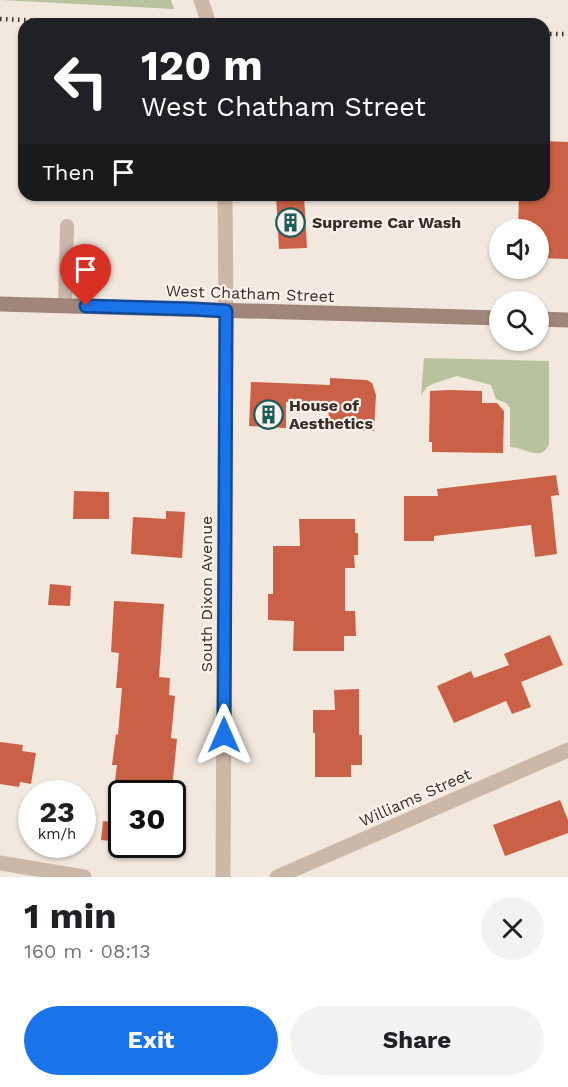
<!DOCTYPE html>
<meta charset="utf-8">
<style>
:root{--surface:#fff;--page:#f2f2f2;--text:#202124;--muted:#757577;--accent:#1a73e8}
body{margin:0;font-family:"Work Sans",sans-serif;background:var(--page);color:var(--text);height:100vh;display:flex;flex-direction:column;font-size:22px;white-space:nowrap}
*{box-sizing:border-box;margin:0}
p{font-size:20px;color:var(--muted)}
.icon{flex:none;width:33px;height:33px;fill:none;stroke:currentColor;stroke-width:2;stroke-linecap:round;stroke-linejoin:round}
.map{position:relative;height:877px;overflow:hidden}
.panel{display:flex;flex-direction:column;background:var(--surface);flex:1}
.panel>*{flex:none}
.banner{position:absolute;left:18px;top:18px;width:532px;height:183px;border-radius:18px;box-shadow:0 2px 4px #0004;background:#202124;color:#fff;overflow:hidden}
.controls{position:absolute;left:489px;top:219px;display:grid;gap:12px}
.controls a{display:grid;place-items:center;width:60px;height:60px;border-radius:50%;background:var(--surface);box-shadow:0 2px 4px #0004;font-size:30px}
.speed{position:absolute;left:18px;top:780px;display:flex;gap:12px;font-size:30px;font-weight:700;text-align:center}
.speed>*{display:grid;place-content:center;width:78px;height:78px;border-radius:50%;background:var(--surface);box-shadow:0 2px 4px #0004;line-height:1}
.speed small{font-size:15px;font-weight:400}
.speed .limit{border:3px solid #111;border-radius:9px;background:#fff;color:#111}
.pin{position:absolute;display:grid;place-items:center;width:51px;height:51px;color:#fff;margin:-62px -26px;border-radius:50% 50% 50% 0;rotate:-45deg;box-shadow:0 0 6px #0007}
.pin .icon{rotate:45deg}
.me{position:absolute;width:66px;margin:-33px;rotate:0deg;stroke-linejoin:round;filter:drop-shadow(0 0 4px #0008)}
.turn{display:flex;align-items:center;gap:21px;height:126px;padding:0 24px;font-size:27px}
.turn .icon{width:78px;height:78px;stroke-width:2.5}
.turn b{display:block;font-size:42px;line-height:51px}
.then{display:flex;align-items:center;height:57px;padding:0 24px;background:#0003;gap:12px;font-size:22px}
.round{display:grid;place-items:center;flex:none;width:63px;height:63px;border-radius:32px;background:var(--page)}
.head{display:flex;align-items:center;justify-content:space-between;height:102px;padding:0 24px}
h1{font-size:36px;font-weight:700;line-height:45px}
.cta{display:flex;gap:12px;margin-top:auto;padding:12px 24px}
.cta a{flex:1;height:69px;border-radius:36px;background:var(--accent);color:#fff;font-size:24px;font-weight:700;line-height:69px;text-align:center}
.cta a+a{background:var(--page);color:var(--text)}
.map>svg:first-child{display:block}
.green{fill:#b8c39d}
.building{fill:#ca6045}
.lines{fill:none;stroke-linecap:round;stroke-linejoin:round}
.lane{stroke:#ccb8a9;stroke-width:14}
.street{stroke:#ccb8a9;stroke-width:15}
.secondary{stroke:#a0867a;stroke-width:15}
.rail{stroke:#392d29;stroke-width:4.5;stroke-dasharray:1.5 4.5;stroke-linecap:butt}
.route-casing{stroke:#114b97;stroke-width:15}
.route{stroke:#1a73e8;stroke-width:10}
.labels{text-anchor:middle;stroke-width:4.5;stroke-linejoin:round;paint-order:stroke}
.poi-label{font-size:16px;font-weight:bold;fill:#392d29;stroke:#fbf3ea;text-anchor:start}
.street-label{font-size:16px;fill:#392d29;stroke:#fbf3ea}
</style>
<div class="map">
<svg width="568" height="877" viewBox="0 0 568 877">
<rect width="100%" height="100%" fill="#f3e8de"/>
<!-- green -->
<path class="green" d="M1,0H171L174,9Z
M424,358L549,361V444C541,463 525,447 510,447V408L506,403L496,399L491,385L457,376L432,384L427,387L421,395Z"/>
<!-- building -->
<path class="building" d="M544,141L568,142V259L538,258V230H518L519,195H544Z
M276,195H304L307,248L279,249Z
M330,378L367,380L372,383L376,395L374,431L328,429L329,404L286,402V428L249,426L251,382L330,385Z
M450,390L482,391V403H497L504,411L503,453L432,452V442H429L430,391Z
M556,475L559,495L551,496L557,554L535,557L531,525L434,536V541H404V496H438L437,489Z
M74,491L109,492V519H73Z
M166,511L185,512L182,558L131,554L133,517L166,519Z
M299,519H355V533H358V555H354L355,568H345V611H355L356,636H344V651H293L294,621L268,620V594H273V546H300Z
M50,584L71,586L70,606L48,605Z
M114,601L164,604L159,677L170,678L169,695L175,696L171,738L177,739L172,788L115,781L117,765H112L116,734L118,735L122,688H116L119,653L111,652Z
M550,635L563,665L521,682L531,707L512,714L506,701L454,723L437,686L471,671L474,678L509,665L504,654Z
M359,689V735H362V765H351V777H315V733H313V710H335L334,690Z
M0,742L23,745L22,751L36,753L31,784L20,782L19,787L0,784Z
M560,800L568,820V833L505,856L493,825Z
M103,821L122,823V842L101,840Z"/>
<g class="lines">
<!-- lane -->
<path class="lane" d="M65,305L67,226"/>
<!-- street -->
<path class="street" d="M201,0L209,24
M0,863L84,877
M223,877L226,311L225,195
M277,877L568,750"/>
<!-- secondary -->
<path class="secondary" d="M0,304L500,318
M538,319L568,320"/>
<!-- rail -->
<path class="rail" d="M0,19L117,24
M544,34H568"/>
</g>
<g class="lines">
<defs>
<path id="route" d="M86,306L193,309L226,311L224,735"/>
</defs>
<!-- route casing -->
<use href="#route" class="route-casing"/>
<!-- route -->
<use href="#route" class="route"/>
</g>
<!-- icons -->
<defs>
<symbol id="building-ring" viewBox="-11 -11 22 22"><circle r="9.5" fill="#fbf3ea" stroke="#1d5b5c" stroke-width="1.5"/><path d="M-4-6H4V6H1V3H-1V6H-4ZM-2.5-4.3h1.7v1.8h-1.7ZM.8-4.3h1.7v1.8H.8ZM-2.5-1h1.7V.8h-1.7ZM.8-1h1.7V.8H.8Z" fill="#1d5b5c"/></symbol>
</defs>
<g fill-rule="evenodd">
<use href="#building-ring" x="274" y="206" width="33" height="33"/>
<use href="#building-ring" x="252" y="398" width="33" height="33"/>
</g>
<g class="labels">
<!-- poi labels -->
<g class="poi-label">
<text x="312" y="228">Supreme Car Wash</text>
<text x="289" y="411">House of<tspan x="289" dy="18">Aesthetics</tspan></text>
</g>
<!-- street labels -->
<g class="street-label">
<text transform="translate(250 293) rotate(2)" y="6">West Chatham Street</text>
<text transform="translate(206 594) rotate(-90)" y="6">South Dixon Avenue</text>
<text transform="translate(415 797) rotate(-24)" y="6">Williams Street</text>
</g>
</g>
</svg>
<div class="controls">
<a><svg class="icon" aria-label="sound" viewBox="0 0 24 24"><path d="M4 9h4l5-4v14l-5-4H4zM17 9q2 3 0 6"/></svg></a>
<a><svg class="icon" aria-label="search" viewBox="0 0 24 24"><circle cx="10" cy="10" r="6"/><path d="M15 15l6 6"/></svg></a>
</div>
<div class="speed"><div>23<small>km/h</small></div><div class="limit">30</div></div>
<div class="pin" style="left:86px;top:306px;background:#d93025"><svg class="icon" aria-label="arrive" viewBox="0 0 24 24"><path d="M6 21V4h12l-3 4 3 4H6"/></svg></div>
<svg class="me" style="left:224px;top:735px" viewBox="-20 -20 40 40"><path d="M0-17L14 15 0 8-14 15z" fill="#1a73e8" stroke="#fff" stroke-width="4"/></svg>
<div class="banner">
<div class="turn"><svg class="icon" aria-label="left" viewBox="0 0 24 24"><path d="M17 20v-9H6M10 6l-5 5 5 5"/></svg><div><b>120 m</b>West Chatham Street</div></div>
<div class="then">Then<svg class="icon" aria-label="arrive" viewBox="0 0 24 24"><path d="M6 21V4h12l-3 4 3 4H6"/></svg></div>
</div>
</div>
<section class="panel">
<div class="head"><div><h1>1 min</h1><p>160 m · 08:13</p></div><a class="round"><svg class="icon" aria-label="close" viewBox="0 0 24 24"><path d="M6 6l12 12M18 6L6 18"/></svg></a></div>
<div class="cta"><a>Exit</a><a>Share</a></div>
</section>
